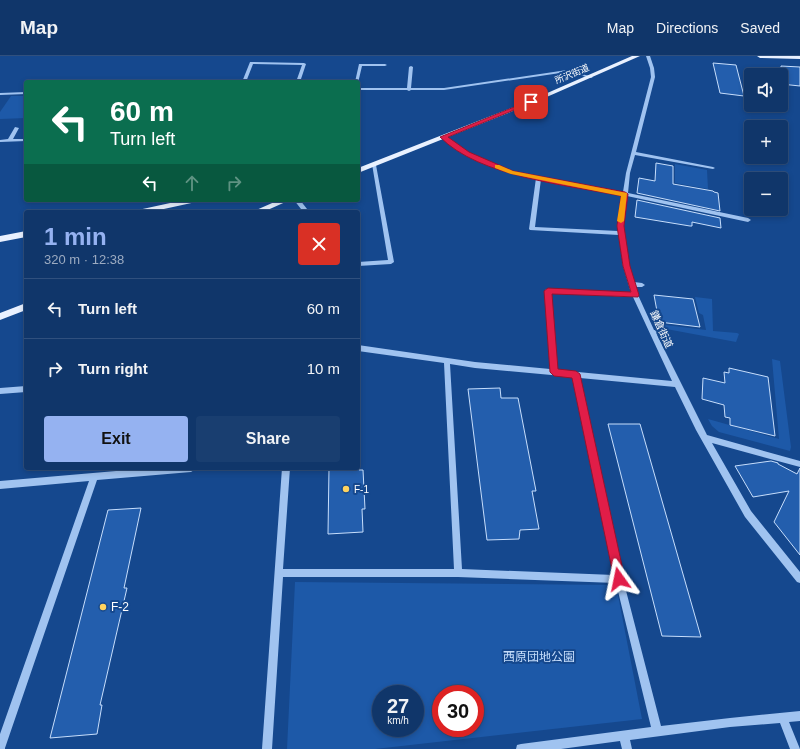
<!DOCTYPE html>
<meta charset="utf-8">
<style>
:root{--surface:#10366a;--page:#193e70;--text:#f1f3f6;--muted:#9cabc1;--line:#30507e;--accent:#95b2f1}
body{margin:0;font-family:Arial,"Noto Sans JP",sans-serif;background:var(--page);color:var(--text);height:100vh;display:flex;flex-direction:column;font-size:15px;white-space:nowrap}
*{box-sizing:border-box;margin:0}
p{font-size:13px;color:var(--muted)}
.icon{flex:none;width:22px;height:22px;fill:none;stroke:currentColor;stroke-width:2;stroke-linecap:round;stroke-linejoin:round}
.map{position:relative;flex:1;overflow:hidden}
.details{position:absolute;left:24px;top:154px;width:336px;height:260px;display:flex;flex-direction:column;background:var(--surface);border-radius:4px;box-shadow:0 2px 6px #0003,0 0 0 1px var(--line)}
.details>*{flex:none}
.hud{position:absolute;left:24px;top:24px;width:336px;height:122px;border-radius:4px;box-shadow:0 2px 6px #0003,0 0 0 1px var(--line);background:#0b6e4f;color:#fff;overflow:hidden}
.buttons{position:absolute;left:744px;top:12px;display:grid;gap:8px}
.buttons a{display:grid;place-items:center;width:44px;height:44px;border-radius:4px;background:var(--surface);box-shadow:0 2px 6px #0003,0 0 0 1px var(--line);font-size:20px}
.speed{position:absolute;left:372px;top:629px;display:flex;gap:8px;font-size:20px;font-weight:700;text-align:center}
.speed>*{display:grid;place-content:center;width:52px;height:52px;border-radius:50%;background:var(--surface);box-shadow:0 2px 6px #0003,0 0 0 1px var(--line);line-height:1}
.speed small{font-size:10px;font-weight:400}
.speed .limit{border:6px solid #d22;background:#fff;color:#111}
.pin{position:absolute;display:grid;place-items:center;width:34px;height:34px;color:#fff;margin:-17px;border-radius:8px;box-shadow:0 2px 6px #0006}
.me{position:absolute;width:44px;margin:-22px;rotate:348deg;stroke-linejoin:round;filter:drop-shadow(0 0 3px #0008)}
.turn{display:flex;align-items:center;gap:14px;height:84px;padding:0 20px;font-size:18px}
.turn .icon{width:52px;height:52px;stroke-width:2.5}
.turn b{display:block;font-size:28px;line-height:34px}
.lanes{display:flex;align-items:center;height:38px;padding:0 20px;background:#0003;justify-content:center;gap:20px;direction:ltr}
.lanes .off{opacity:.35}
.round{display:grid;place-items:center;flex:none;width:42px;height:42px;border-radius:4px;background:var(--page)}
.head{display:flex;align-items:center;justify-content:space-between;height:68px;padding:0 20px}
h1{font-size:24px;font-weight:600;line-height:30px;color:var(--accent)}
.button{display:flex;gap:8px;margin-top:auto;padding:8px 20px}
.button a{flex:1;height:46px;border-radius:4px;background:var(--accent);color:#111;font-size:16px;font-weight:600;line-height:46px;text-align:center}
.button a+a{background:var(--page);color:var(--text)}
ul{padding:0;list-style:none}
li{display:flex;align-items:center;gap:12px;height:60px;padding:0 20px;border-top:1px solid var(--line)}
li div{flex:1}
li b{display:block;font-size:15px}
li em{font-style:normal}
header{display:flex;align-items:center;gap:24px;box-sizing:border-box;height:56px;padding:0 20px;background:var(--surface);border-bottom:1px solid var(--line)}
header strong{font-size:19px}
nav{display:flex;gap:22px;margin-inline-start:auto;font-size:14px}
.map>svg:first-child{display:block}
.green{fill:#1d59a8;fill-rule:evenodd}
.building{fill:#235ead;stroke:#c7defc}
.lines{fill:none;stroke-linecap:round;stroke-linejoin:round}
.minor{fill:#a0c3f0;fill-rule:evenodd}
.major{fill:#e9f1ff;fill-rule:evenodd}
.route{fill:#e11d48;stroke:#92132f}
.slow{fill:#f59e0b}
.poi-dot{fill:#ffd35f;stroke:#15488e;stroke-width:1.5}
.labels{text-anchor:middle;stroke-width:4;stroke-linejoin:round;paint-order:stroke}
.far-street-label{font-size:9px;fill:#fff;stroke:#15488e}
.street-label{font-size:10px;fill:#fff;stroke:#15488e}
.poi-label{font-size:10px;fill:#fff;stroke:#15488e;text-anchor:start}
.near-poi-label{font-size:12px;fill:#fff;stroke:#15488e;text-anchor:start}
.near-park-label{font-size:12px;fill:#c7defc;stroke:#15488e}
</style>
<header>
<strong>Map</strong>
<nav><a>Map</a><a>Directions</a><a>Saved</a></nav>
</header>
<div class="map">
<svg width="800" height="693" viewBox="0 0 800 693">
<rect width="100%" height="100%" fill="#15488e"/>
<!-- green -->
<path class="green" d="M11,40H26V62L0,63V56Z
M675,108L707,114L708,133L675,127Z
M695,241L712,243L713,275L737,277L739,278L736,286L661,272L658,268L706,274L703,259L699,257Z
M772,303L780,305L791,391L790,395L719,376L712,370L708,363L779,383Z
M295,526L616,529L642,663L375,693H287ZM381,638H415V672H381ZM441,638H475V672H441Z"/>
<!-- building -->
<path class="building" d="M713,7L736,9L744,40L720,37Z
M781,10L800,11V30L781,28Z
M656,107L673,110V128L713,135L714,136L718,137L720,155L637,137L639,122L655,125Z
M637,144L720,162L721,172L692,166V170H690L635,161Z
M654,239L693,243L700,271L659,266Z
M729,312L768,321L775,380L730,369V362L725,361L724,349L702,343L703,322L725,327L724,316L729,317Z
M500,332L501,342H518L536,435H532L539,473L520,474L519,483L487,484L468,333Z
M608,368H640L701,581L662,580Z
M771,405L778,407V408L797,418L800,412V499L774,466L789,435L753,441L735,410Z
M329,412H359V414H363L365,453H362L363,476L328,478Z
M141,452L124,532H127L100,649H102L97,678L50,682L108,454Z"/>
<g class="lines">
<!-- minor -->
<path class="minor" d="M646,0H650L654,12L655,21L636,96L713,111L715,112L713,113L635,99L630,117L628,137L748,162L751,164L748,166L627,140L623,170L629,210L634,226L642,227L645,229L642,231H635L638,239L654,274L664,275L667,277L664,279H657L707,379L800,405V411L712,387L751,455L800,516V527L797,526L745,461L696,374L675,331L580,322L623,523L661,670L730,662L800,655V665L789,666L800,693H790L780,667L730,671L630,684L632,693H622L620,685L561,693H516L517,689L521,688L651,671L616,527L458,521H283L272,693H262L282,412H290L283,513H454L444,307L358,295V289L475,306L550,313L545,235L546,233L631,237L623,210L619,179L530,174L529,173L536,122C503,116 466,105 441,81L445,80L468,97L512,115L623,136L626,117L651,21L650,12ZM541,123L622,139L617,170L618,175L535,171ZM551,237L633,241L672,325L557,314ZM450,308L475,312L573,321L614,519L462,513Z
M250,6L304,7L306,8L300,26H296L302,9L253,8L246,26H242Z
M359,8H385L387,9L385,10H362L358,27V26H355Z
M411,10L413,11L411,32H444L567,14L593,21L591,22L567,16L444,34H411L409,35L407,34H358V32H407L409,11Z
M26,36V38L0,39V37Z
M15,71L19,72L13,83H26V85L0,86V84L8,83Z
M372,108L376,109L394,206L391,208L358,210V206L388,204Z
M294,144H300L307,153V156H301V153Z
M26,330V336L0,338V332Z
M151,412H195L194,414L191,416L97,424L5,692V693H0V678L89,425L0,433V425Z"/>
<!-- major -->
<path class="major" d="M632,0H640L533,47L358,117V112L529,45Z
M757,0H800V3L760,2Z
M184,144H200L196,146L150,156H134L138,154Z
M279,144H290L263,156H252Z
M26,175V181L0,186V180Z
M26,247V254L0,264V257Z"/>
</g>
<!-- route -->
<path class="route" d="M529,45L534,46L448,81L469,96L513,115L625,136L628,138L624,170L630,210L639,239L638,241L552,238L558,313L576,315L580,318L625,523L623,527L619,528L615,527L614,523L572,322L554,320L550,316L544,235L548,232L631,236L623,210L617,170L621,140C568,129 479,121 440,81Z"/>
<!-- slow -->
<path class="slow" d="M495,109H499L513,115L627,137L624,165L621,167L617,165L621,140L511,118L495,112Z"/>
<!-- markers -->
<g class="poi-dot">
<circle cx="346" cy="433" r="4"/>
<circle cx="103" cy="551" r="4"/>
</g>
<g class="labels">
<!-- far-street labels -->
<g class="far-street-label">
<text transform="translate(572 18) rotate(-23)" y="3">所沢街道</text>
</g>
<!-- street labels -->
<g class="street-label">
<text transform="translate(662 273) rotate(65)" y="4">鎌倉街道</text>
</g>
<!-- poi labels -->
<g class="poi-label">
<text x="354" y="437">F-1</text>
</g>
<!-- near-poi labels -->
<g class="near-poi-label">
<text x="111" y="555">F-2</text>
</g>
<!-- near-park labels -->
<g class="near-park-label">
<text x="539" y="605">西原団地公園</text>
</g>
</g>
</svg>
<div class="buttons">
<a><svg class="icon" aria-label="sound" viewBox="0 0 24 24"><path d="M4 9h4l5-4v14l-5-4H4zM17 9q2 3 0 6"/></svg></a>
<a>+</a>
<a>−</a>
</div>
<div class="speed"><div>27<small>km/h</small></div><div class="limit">30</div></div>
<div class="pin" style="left:531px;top:46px;background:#d93025"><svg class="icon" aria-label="arrive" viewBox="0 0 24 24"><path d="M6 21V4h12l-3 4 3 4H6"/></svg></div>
<svg class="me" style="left:619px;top:523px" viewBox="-20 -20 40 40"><path d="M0-17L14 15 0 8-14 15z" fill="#e11d48" stroke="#fff" stroke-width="4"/></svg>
<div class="hud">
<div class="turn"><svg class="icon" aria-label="left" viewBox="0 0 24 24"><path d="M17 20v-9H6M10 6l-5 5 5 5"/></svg><div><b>60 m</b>Turn left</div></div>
<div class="lanes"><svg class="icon" aria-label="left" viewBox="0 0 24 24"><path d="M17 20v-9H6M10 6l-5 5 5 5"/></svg><svg class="icon off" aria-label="ahead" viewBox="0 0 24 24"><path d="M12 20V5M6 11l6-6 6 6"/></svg><svg class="icon off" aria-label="right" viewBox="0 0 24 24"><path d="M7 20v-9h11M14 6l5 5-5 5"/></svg></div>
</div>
<section class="details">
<div class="head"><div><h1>1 min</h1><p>320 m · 12:38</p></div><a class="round" style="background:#d93025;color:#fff"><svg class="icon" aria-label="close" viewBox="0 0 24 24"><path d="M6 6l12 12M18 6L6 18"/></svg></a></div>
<ul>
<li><svg class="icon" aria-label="left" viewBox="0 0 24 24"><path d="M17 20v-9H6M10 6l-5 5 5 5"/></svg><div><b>Turn left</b></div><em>60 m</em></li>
<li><svg class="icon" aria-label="right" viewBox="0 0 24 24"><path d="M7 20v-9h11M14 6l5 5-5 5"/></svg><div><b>Turn right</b></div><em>10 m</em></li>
</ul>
<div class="button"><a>Exit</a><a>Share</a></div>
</section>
</div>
